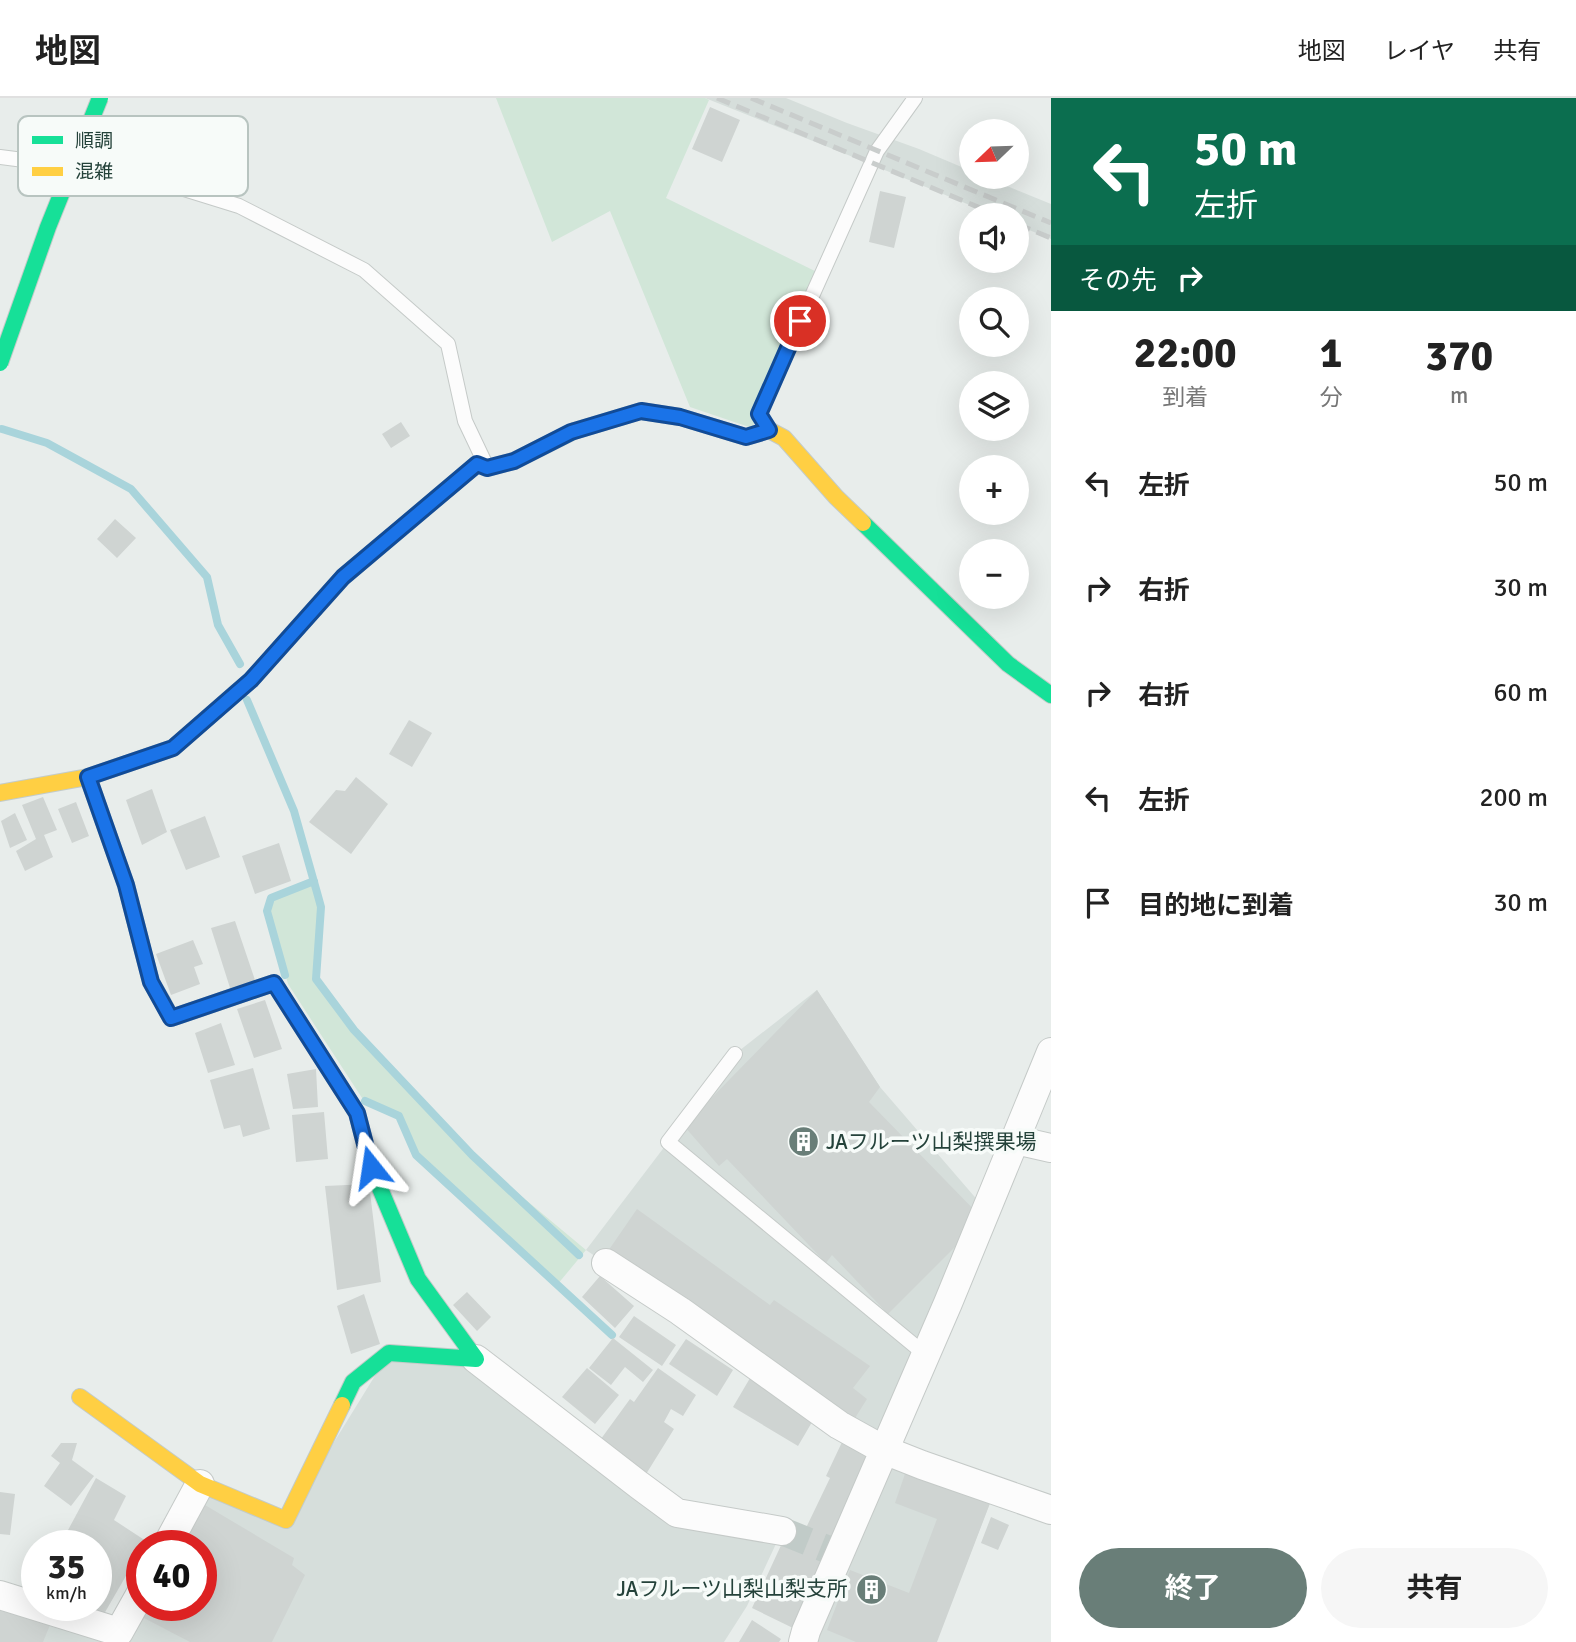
<!DOCTYPE html>
<html lang="ja">
<meta charset="utf-8">
<style>
:root{--surface:#fff;--page:#f6f6f6;--text:#222;--muted:#767676;--line:#e0e0e0;--accent:#697e78}
body{margin:0;font-family:Signika,"Noto Sans JP",sans-serif;background:var(--page);color:var(--text);height:100vh;display:flex;flex-direction:column;font-size:26px;white-space:nowrap}
*{box-sizing:border-box;margin:0}
p{font-size:23px;color:var(--muted)}
.icon{flex:none;width:38px;height:38px;fill:none;stroke:currentColor;stroke-width:2;stroke-linecap:round;stroke-linejoin:round}
.map{position:relative;flex:1;overflow:hidden}
.side{display:flex;flex-direction:column;background:var(--surface);width:525px}
.side>*{flex:none}
.hud{background:#0b6e4f;color:#fff;overflow:hidden}
.needle{width:46px;rotate:247deg}
.fabs{position:absolute;left:959px;top:21px;display:grid;gap:14px}
.fabs a{display:grid;place-items:center;width:70px;height:70px;border-radius:50%;background:var(--surface);box-shadow:0 7px 28px #0002;font-size:35px}
.speed{position:absolute;left:21px;top:1432px;display:flex;gap:14px;font-size:35px;font-weight:700;text-align:center}
.speed>*{display:grid;place-content:center;width:91px;height:91px;border-radius:50%;background:var(--surface);box-shadow:0 7px 28px #0002;line-height:1}
.speed small{font-size:18px;font-weight:400}
.speed .limit{border:10px solid #d22;background:#fff;color:#111}
.pin{position:absolute;display:grid;place-items:center;width:60px;height:60px;color:#fff;margin:-30px;border:4px solid #fff;border-radius:50%;box-shadow:0 2px 7px #0007}
.me{position:absolute;width:77px;margin:-38px;rotate:345deg;stroke-linejoin:round;filter:drop-shadow(0 0 5px #0008)}
.turn{display:flex;align-items:center;gap:24px;height:147px;padding:0 28px;font-size:32px}
.turn .icon{width:91px;height:91px;stroke-width:2.5}
.turn b{display:block;font-size:49px;line-height:60px}
.then{display:flex;align-items:center;height:66px;padding:0 28px;background:#0003;gap:14px;font-size:26px}
.eta{display:flex;justify-content:space-evenly;align-items:center;height:119px;text-align:center}
.eta b{font-size:42px;font-weight:700;line-height:49px}
.button{display:flex;gap:14px;margin-top:auto;padding:14px 28px}
.button a{flex:1;height:80px;border-radius:42px;background:var(--accent);color:#fff;font-size:28px;font-weight:700;line-height:80px;text-align:center}
.button a+a{background:var(--page);color:var(--text)}
ul{padding:0;list-style:none}
li{display:flex;align-items:center;gap:21px;height:105px;padding:0 28px}
li div{flex:1}
li b{display:block;font-size:26px}
li em{font-style:normal}
header{display:flex;align-items:center;gap:42px;box-sizing:border-box;height:98px;padding:0 35px;background:var(--surface);border-bottom:2px solid var(--line)}
header strong{font-size:33px}
nav{display:flex;gap:38px;margin-inline-start:auto;font-size:24px}
main{display:flex;flex:1;min-height:0}
.map>svg:first-child{display:block}
.built{fill:#d6dedb}
.green{fill:#d1e6d8}
.lines{fill:none;stroke-linecap:round;stroke-linejoin:round}
.stream{stroke:#a9d4db;stroke-width:8}
.building{fill:#cfd4d2}
.street-tunnel{stroke:#c1cbc8;stroke-width:28;stroke-dasharray:28 14;stroke-linecap:butt}
.lane-casing{stroke:#c5cac8;stroke-width:16}
.street-casing{stroke:#c5cac8;stroke-width:30}
.fast-casing{stroke:#c3cbc8;stroke-width:18}
.slow-casing{stroke:#c3cbc8;stroke-width:18}
.lane{stroke:#fcfcfc;stroke-width:14}
.street{stroke:#fcfcfc;stroke-width:28}
.fast{stroke:#16e098;stroke-width:16}
.slow{stroke:#ffcf43;stroke-width:16}
.rail{stroke:#c9cdcc;stroke-width:5;stroke-dasharray:14 7;stroke-linecap:butt}
.fast-bridge-casing{stroke:#c3cbc8;stroke-width:18;stroke-linecap:butt}
.fast-bridge{stroke:#16e098;stroke-width:16}
.route-casing{stroke:#114b97;stroke-width:18}
.route{stroke:#1a73e8;stroke-width:12}
.labels{text-anchor:middle;stroke-width:7;stroke-linejoin:round;paint-order:stroke}
.poi-label{font-size:21px;fill:#24423a;stroke:#f7fbf9;text-anchor:start}
.key{fill:#f7fbf9;stroke:#b8c4c0;stroke-width:2}
.key-label{font-size:19px;fill:#24423a}
</style>
<header>
<strong>地図</strong>
<nav><a>地図</a><a>レイヤ</a><a>共有</a></nav>
</header>
<main>
<div class="map">
<svg width="1051" height="1544" viewBox="0 0 1051 1544">
<rect width="100%" height="100%" fill="#e8edeb"/>
<!-- built -->
<path class="built" d="M705,0H786L847,25L919,51L971,73V79H985L1051,106V141L1017,127V117H994L853,59Z
M817,892L880,989L986,1112L885,1352L995,1392L936,1544H803L884,1352L586,1152L735,956Z
M389,1255L476,1261L677,1415L782,1433L747,1508L724,1544H0V1502L114,1544L142,1507H201V1447H167L200,1386L286,1422Z"/>
<!-- green -->
<path class="green" d="M496,0H705L709,2L666,100L821,176L752,330L690,309L610,113L552,144Z
M314,783L321,809L316,881L354,932L472,1057L586,1152L557,1187L416,1057L399,1018L364,1003L288,886L267,813L271,800Z"/>
<g class="lines">
<!-- stream -->
<path class="stream" d="M2,331L47,345L131,391L207,479L218,527L240,566
M247,602L294,713L318,798L321,809L316,881L354,932L472,1057L579,1157
M285,877L267,813L271,800L314,783
M365,1003L399,1018L416,1057L612,1237"/>
</g>
<!-- building -->
<path class="building" d="M710,9L740,22L722,64L692,51Z
M880,93L906,99L894,150L869,144Z
M401,324L410,338L391,350L382,336Z
M115,421L136,440L117,460L97,441Z
M409,622L432,635L412,669L389,656Z
M356,679L388,706L351,756L309,724L336,692L345,693Z
M152,691L167,734L142,747L126,702Z
M43,699L57,732L44,737L53,759L25,773L16,753L36,741L22,707Z
M76,704L89,738L72,745L58,711Z
M15,715L27,742L10,750L1,723Z
M205,718L220,759L186,772L170,732Z
M279,745L291,783L255,796L242,758Z
M235,823L256,885L231,893L211,830Z
M193,842L203,866L194,869L200,886L171,897L156,856Z
M817,892L880,989L869,1004L983,1121L888,1216L832,1157L826,1165L727,1061L719,1068L684,1028Z
M265,902L282,951L254,960L237,911Z
M221,925L235,967L208,975L195,935Z
M253,970L270,1031L243,1039L240,1027L224,1031L210,982Z
M316,971L318,1009L293,1011L287,976Z
M324,1014L328,1061L296,1064L292,1017Z
M369,1086L381,1184L337,1192L325,1088Z
M637,1111L770,1207L774,1202L870,1268L853,1290L867,1301L850,1328L606,1156Z
M600,1178L634,1208L615,1230L582,1199Z
M467,1194L491,1219L477,1233L453,1207Z
M364,1196L380,1246L351,1256L337,1208Z
M634,1218L676,1247L662,1268L619,1239Z
M613,1240L653,1272L643,1284L625,1269L611,1287L589,1270Z
M686,1241L733,1272L717,1298L669,1266Z
M587,1270L619,1297L595,1326L562,1299Z
M658,1270L696,1297L683,1318L671,1311L664,1324L674,1331L643,1381L598,1345L630,1301L634,1304Z
M753,1275L815,1319L798,1348L733,1309Z
M843,1342L870,1357L822,1460L825,1461L795,1531L752,1510L783,1443L790,1446L799,1429L805,1432L830,1380L826,1378Z
M61,1345H77L72,1362L94,1378L71,1408L44,1388L60,1365L51,1358Z
M907,1370L992,1400L937,1544H856L827,1532L850,1472L909,1495L937,1421L895,1405Z
M96,1380L126,1398L114,1422L146,1443L104,1516L85,1507H96V1447H60Z
M0,1394L15,1396L10,1437L0,1436Z
M205,1407L294,1460L292,1467L305,1477L272,1544H190L144,1520L151,1507H201V1447H183Z
M991,1419L1009,1427L998,1452L981,1445Z
M0,1507L50,1527L43,1544H0Z
M752,1522L781,1541L779,1544H739Z"/>
<g class="lines">
<!-- street-tunnel -->
<path class="street-tunnel" d="M782,1433L839,1456"/>
<defs>
<path id="lane" d="M0,59L139,77L239,108L364,172L448,246L465,323L484,363
M768,331L759,316L877,53L915,0
M735,956L668,1044L926,1257"/>
<path id="street" d="M1015,1042L1051,1050
M606,1165L680,1213L839,1327L884,1352L922,1367L1051,1412
M476,1261L639,1387L677,1415L782,1433
M167,1447L200,1386
M0,1497L119,1534L142,1493
M803,1544L806,1533L948,1205L1051,954"/>
<path id="fast" d="M863,425L1008,566L1051,597
M237,594L251,582L343,479L477,366L487,370L514,363L574,333
M162,903L171,920L274,885L357,1015L371,1069L418,1181L476,1261L389,1255L353,1284L342,1307"/>
<path id="slow" d="M574,333L641,313L680,319L746,339L769,332L784,340L836,399L863,425
M88,679L126,787L151,884L162,903
M0,695L88,679L173,650L237,594
M80,1299L200,1386L286,1422L342,1307"/>
</defs>
<!-- lane casing -->
<use href="#lane" class="lane-casing"/>
<!-- street casing -->
<use href="#street" class="street-casing"/>
<!-- fast casing -->
<use href="#fast" class="fast-casing"/>
<!-- slow casing -->
<use href="#slow" class="slow-casing"/>
<!-- lane -->
<use href="#lane" class="lane"/>
<!-- street -->
<use href="#street" class="street"/>
<!-- fast -->
<use href="#fast" class="fast"/>
<!-- slow -->
<use href="#slow" class="slow"/>
<!-- rail -->
<path class="rail" d="M717,0L997,117
M751,0L1051,125
M1017,126L1051,140"/>
<defs>
<path id="fast-bridge" d="M0,265L48,129L100,0"/>
</defs>
<!-- fast-bridge casing -->
<use href="#fast-bridge" class="fast-bridge-casing"/>
<!-- fast-bridge -->
<use href="#fast-bridge" class="fast-bridge"/>
</g>
<g class="lines">
<defs>
<path id="route" d="M371,1069L357,1015L274,885L171,920L151,884L126,787L88,679L173,650L251,582L343,479L477,366L487,370L514,363L571,334L641,313L680,319L746,339L769,332L759,316L800,223"/>
</defs>
<!-- route casing -->
<use href="#route" class="route-casing"/>
<!-- route -->
<use href="#route" class="route"/>
</g>
<!-- icons -->
<defs>
<symbol id="building-disc" viewBox="-11 -11 22 22"><circle r="9.5" fill="#697e78" stroke="#f7fbf9"/><path d="M-4-6H4V6H1V3H-1V6H-4ZM-2.5-4.3h1.7v1.8h-1.7ZM.8-4.3h1.7v1.8H.8ZM-2.5-1h1.7V.8h-1.7ZM.8-1h1.7V.8H.8Z" fill="#fff"/></symbol>
</defs>
<g fill-rule="evenodd">
<use href="#building-disc" x="786" y="1026" width="35" height="35"/>
<use href="#building-disc" x="854" y="1474" width="35" height="35"/>
</g>
<g class="labels">
<!-- poi labels -->
<g class="poi-label">
<text x="826" y="1051">JAフルーツ山梨撰果場</text>
<text x="848" y="1498" text-anchor="end">JAフルーツ山梨山梨支所</text>
</g>
</g>
<!-- legend -->
<rect x="18" y="18" width="230" height="80" rx="10" class="key"/>
<rect x="32" y="38" width="31" height="8" fill="#16e098"/>
<rect x="32" y="69" width="31" height="9" fill="#ffcf43"/>
<g class="key-label">
<text x="75" y="49">順調</text>
<text x="75" y="80">混雑</text>
</g>
</svg>
<div class="fabs">
<a><svg class="needle" viewBox="-14 -14 28 28"><path d="M0-13l5 13h-10z" fill="#e53935"/><path d="M0 13l5-13h-10z" fill="#767676"/></svg></a>
<a><svg class="icon" aria-label="sound" viewBox="0 0 24 24"><path d="M4 9h4l5-4v14l-5-4H4zM17 9q2 3 0 6"/></svg></a>
<a><svg class="icon" aria-label="search" viewBox="0 0 24 24"><circle cx="10" cy="10" r="6"/><path d="M15 15l6 6"/></svg></a>
<a><svg class="icon" aria-label="layers" viewBox="0 0 24 24"><path d="M12 4l9 5-9 5-9-5zM3 14l9 5 9-5"/></svg></a>
<a>+</a>
<a>−</a>
</div>
<div class="speed"><div>35<small>km/h</small></div><div class="limit">40</div></div>
<div class="pin" style="left:800px;top:223px;background:#d93025"><svg class="icon" aria-label="arrive" viewBox="0 0 24 24"><path d="M6 21V4h12l-3 4 3 4H6"/></svg></div>
<svg class="me" style="left:371px;top:1069px" viewBox="-20 -20 40 40"><path d="M0-17L14 15 0 8-14 15z" fill="#1a73e8" stroke="#fff" stroke-width="4"/></svg>
</div>
<section class="side">
<div class="hud">
<div class="turn"><svg class="icon" aria-label="left" viewBox="0 0 24 24"><path d="M17 20v-9H6M10 6l-5 5 5 5"/></svg><div><b>50 m</b>左折</div></div>
<div class="then">その先<svg class="icon" aria-label="right" viewBox="0 0 24 24"><path d="M7 20v-9h11M14 6l5 5-5 5"/></svg></div>
</div>
<div class="eta">
<div><b>22:00</b><p>到着</p></div>
<div><b>1</b><p>分</p></div>
<div><b>370</b><p>m</p></div>
</div>
<ul>
<li><svg class="icon" aria-label="left" viewBox="0 0 24 24"><path d="M17 20v-9H6M10 6l-5 5 5 5"/></svg><div><b>左折</b></div><em>50 m</em></li>
<li><svg class="icon" aria-label="right" viewBox="0 0 24 24"><path d="M7 20v-9h11M14 6l5 5-5 5"/></svg><div><b>右折</b></div><em>30 m</em></li>
<li><svg class="icon" aria-label="right" viewBox="0 0 24 24"><path d="M7 20v-9h11M14 6l5 5-5 5"/></svg><div><b>右折</b></div><em>60 m</em></li>
<li><svg class="icon" aria-label="left" viewBox="0 0 24 24"><path d="M17 20v-9H6M10 6l-5 5 5 5"/></svg><div><b>左折</b></div><em>200 m</em></li>
<li><svg class="icon" aria-label="arrive" viewBox="0 0 24 24"><path d="M6 21V4h12l-3 4 3 4H6"/></svg><div><b>目的地に到着</b></div><em>30 m</em></li>
</ul>
<div class="button"><a>終了</a><a>共有</a></div>
</section>
</main>
